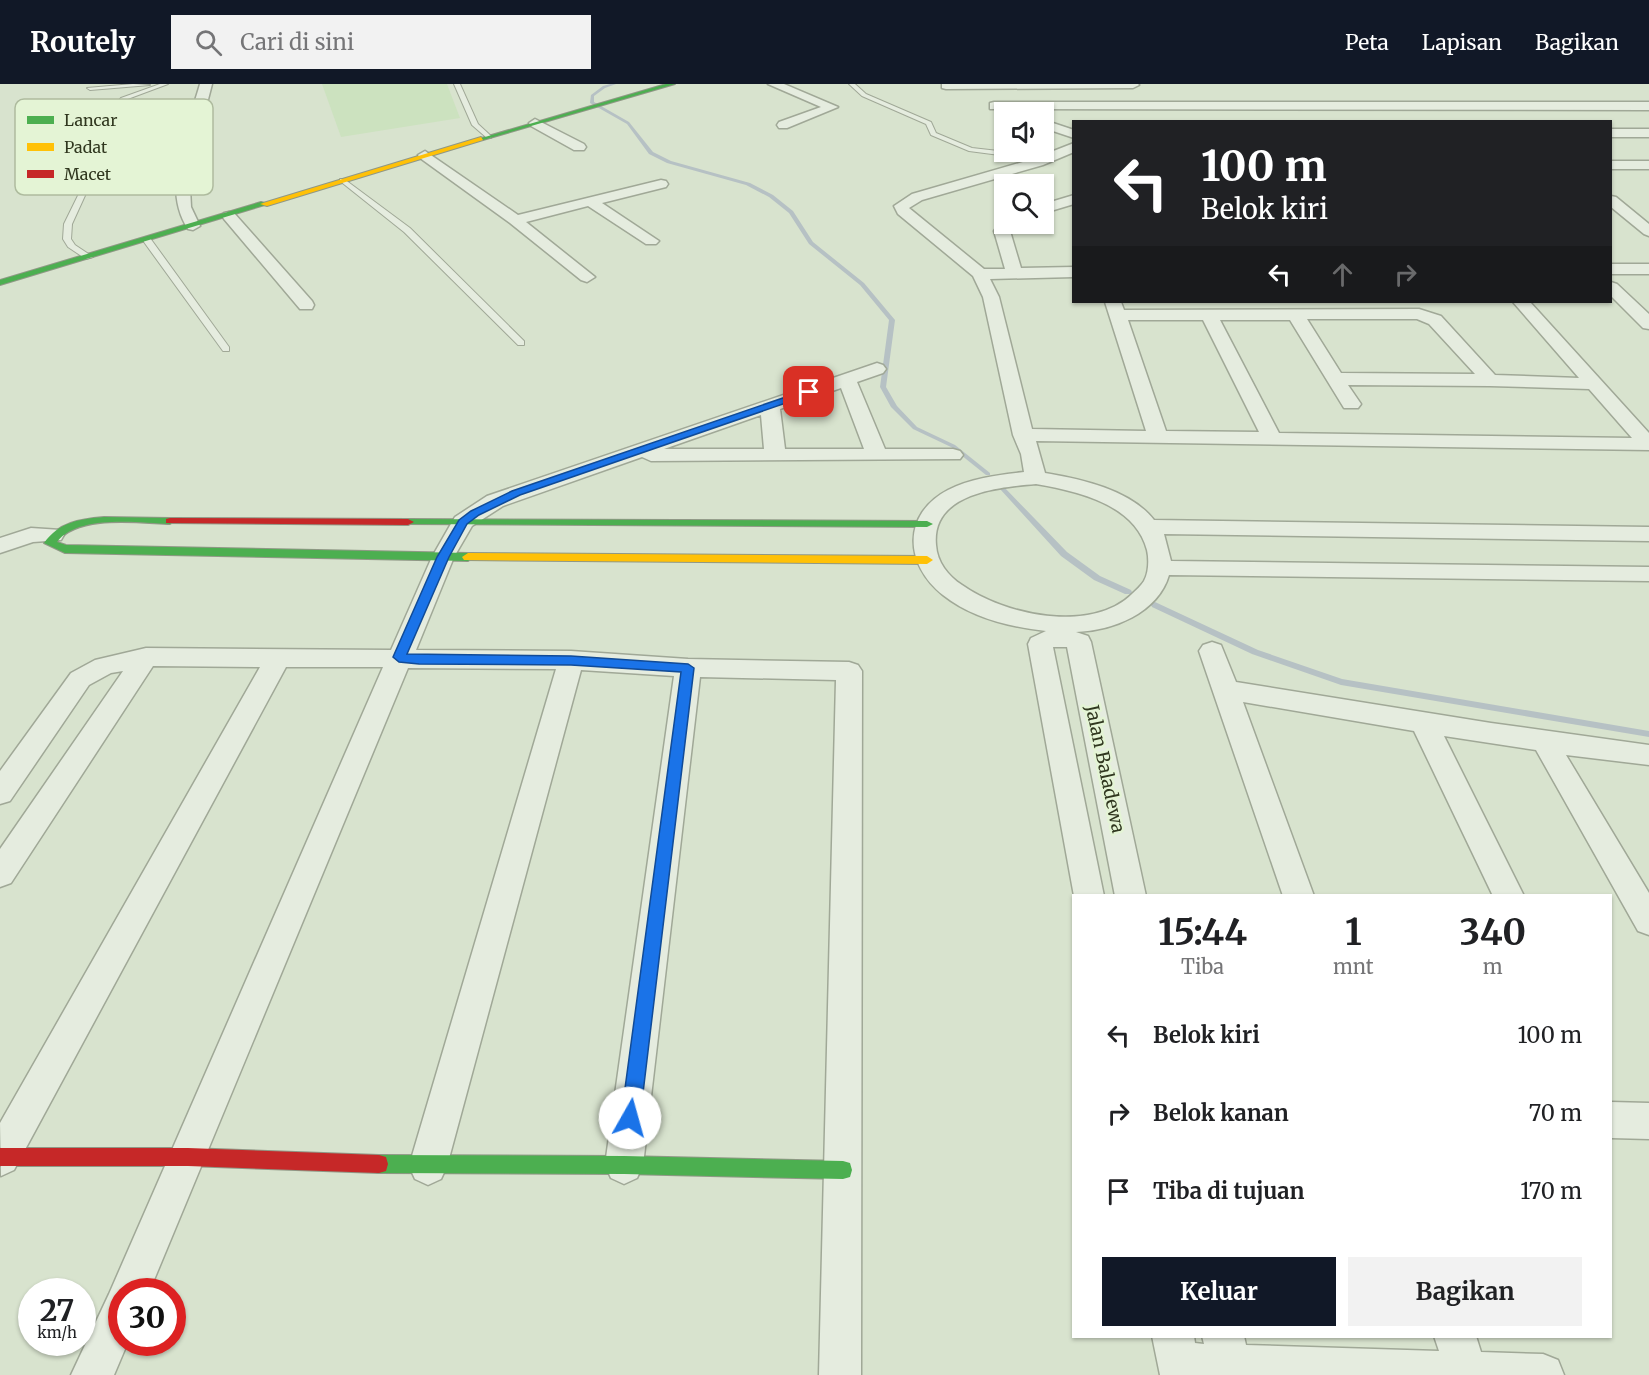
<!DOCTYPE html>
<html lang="id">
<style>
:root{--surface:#fff;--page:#f2f2f2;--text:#202124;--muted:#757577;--accent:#111827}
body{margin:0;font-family:Merriweather,serif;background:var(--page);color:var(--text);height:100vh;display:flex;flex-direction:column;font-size:22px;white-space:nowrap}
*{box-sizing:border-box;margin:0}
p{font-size:20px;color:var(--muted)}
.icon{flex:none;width:33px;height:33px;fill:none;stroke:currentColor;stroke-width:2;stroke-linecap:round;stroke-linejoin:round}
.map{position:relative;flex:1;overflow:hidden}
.details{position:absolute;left:1072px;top:810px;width:540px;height:444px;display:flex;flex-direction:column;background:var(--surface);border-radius:0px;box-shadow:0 2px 4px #0004}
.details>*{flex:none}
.banner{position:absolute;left:1072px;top:36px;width:540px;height:183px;border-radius:0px;box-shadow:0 2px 4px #0004;background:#202124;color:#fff;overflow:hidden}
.buttons{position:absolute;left:994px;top:18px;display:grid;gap:12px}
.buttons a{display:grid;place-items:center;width:60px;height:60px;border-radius:0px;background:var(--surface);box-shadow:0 2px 4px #0004;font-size:30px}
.speed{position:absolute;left:18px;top:1194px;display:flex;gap:12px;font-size:30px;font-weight:700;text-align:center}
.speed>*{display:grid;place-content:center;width:78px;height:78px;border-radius:50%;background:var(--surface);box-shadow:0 2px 4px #0004;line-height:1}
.speed small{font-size:15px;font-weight:400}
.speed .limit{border:9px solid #d22;background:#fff;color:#111}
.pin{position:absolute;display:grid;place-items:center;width:51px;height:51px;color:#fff;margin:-26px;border-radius:12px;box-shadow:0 3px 9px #0006}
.me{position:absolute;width:66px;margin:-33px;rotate:7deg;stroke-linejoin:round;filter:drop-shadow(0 0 4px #0008)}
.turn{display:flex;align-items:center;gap:21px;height:126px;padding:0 30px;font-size:27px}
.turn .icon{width:78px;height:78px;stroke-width:2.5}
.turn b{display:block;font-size:42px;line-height:51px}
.lanes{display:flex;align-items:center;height:57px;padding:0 30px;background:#0003;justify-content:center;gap:30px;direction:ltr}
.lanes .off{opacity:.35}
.eta{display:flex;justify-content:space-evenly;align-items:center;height:102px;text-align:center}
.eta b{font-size:36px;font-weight:700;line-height:42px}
.action{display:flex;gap:12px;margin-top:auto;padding:12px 30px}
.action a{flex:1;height:69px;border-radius:0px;background:var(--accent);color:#fff;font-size:24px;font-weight:700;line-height:69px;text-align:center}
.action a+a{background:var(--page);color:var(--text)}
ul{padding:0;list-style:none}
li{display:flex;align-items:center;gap:18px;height:78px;padding:0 30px}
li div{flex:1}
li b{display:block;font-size:22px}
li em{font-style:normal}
header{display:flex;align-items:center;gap:36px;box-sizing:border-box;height:84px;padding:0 30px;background:var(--accent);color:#fff}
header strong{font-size:28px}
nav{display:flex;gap:33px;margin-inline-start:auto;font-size:21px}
.search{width:420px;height:54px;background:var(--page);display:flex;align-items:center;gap:15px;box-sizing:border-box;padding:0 21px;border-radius:0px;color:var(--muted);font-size:22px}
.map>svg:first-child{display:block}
.farmland{fill:#cce2bf}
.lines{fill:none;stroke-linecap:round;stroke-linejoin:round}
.stream{fill:#b6c1c4;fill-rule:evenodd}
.lane-casing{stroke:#a0a897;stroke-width:2}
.street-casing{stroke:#a0a897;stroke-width:3}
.fast-casing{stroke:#909886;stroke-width:2}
.slow-casing{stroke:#909886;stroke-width:2}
.jam-casing{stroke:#909886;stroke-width:2}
.lane{fill:#e5ecdf;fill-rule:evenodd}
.street{fill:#e5ecdf;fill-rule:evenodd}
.fast{fill:#4caf50;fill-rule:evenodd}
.slow{fill:#ffc107;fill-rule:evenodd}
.jam{fill:#c62828;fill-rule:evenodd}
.route{fill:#1a73e8;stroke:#114b97;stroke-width:1.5}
.labels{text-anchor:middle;stroke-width:5;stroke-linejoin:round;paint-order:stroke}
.street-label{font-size:18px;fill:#30371f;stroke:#e4f4d5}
.key{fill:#e4f4d5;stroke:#aebb9e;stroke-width:1.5}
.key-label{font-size:16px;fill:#30371f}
</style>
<header>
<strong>Routely</strong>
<div class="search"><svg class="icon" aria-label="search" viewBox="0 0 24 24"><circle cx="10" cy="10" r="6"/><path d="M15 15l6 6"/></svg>Cari di sini</div>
<nav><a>Peta</a><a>Lapisan</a><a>Bagikan</a></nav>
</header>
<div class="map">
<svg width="1649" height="1291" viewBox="0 0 1649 1291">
<rect width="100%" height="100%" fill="#d8e3ce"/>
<!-- farmland -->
<path class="farmland" d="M322,0H447L460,34L341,53Z"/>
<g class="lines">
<!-- stream -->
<path class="stream" d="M610,0H616L605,4L594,12V18L629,38L653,68L671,77L750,99L773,111L793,127L813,158L864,199L895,236L886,303L897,322L917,343L955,361L990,389V391H986L951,363L913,345L891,323L880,303L889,236L860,201L809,160L789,129L769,113L746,101L667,79L649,70L627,40L590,19L591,11L603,2Z
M1002,402L1004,403L1067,468L1100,492L1131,506L1132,508L1131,510H1125L1094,496L1061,472L1000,405L998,404Z
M1155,518L1258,566L1342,595L1649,647V653L1341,601L1252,570L1152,523L1151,521L1152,519Z"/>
<defs>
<path id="lane" d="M133,0L150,1L90,6L87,4Z
M160,0H168L125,16L116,26L98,83L72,140L71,155L75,161L93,173L86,175L68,163L63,155L64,140L92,83L110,26L121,14Z
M454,0H460L478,40L491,52V54H487L472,41Z
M849,0H855L866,10L931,38L936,49L972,64L1016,69L1041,78L1038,80L1015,73L969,67L931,51L926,40L862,12Z
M340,95H344L410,144L524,257V261H518L404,148L340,97Z
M144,154H150L229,263V267H223L144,158Z"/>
<path id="street" d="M200,0H212L197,58L190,104L191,123L200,142L193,146L188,145C160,103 188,43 200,0Z
M768,0H784L838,23L787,44H779L777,41L779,38L821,23Z
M942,0H1138L1139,1L1133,4L946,5L942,4Z
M994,18H1649V26L990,25V19Z
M535,35L584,60L586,63L584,66H574L531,42L529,39Z
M1044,36L1074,46V54L1044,44Z
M1611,45H1649V53H1611Z
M1074,59V68L1043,81L922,116L909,124L984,185H1005L994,147L1001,137L1005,136V140H1013L1010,147L1021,184L1074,183V193L990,195L999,213L1032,345L1146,347L1105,218H1121L1124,226L1419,225L1441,232L1495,291L1579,294L1513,218H1530L1649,349V366L1036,357L1045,389C1081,395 1131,406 1154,436L1649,443V457L1164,450L1171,477L1649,483V497L1169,491C1158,529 1112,547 1076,548L1088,552L1091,558L1146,812H1115L1067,563H1053L1104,812H1074L1028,560L1031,554L1046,547C1010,543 972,534 943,511C904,480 902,430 948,406C971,394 999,391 1024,388L1021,370L1013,351L983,213L973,192L898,130L894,122L912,110L1033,75ZM1307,235H1417L1429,240L1475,290L1341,289ZM1128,236H1203L1259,348L1166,347ZM1220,236H1290L1344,324H1358L1361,320L1348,301L1490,302L1589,305L1632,354L1279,349ZM1036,400C1077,407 1135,420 1147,466C1149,475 1149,488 1144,497C1141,502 1136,506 1132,510C1091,550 1004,531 962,501C948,492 937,478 936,461C931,409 999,403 1036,400Z
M425,67L518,131L661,96L666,97L668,100L666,103L602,119L659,157L656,160H646L588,122L526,138L595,193L587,198L581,196L510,139L420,74L418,71Z
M1611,77H1649V85H1611Z
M1074,111V120L1044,129V120Z
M1611,112L1616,113L1649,140V152L1644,150L1611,123Z
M229,128L234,129L312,217L314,221L312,225H300L224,135L222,132L224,129Z
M1611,180H1649V190H1611Z
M1611,198L1617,200L1649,230V245L1643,244L1611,212Z
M877,279L883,281L886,285L883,289L857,298L885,365H953L960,367L963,371L960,375L651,377L642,373L503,422L472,442L454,473L416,566L571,567L688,575L849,578L858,581L862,587L861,1291H819L836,596L700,593L643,1081L637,1094L624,1100L611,1094L605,1081L674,592L581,586L447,1082L441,1095L428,1101L415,1095L409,1082L556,585L408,584L149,1208H122V1258H128L114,1291H71L109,1210L383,583H286L14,1086L1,1092L0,1039L260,583L153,582L11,799L0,803V765L123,587L111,589L89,601L10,717L0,720V687L71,589L95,576L146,564L391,566L432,473L452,438L455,433L487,412ZM841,304L864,365H785L780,325ZM761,331L764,365H664Z
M31,444L61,446L64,451L61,456L33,458L0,469V454Z
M1212,558L1221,561L1236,598L1491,639L1649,661V681L1566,671L1649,809V851L1638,847L1536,666L1444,652L1524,812H1493L1414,647L1243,618L1314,812H1283L1199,567L1203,561Z
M1611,1018L1649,1019V1055L1611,1054Z
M1152,1252H1194L1195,1259L1204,1260L1202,1252H1244L1246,1261L1439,1267L1434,1252H1476L1481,1268L1543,1270L1558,1276L1564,1291H1160Z"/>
<path id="fast" d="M666,0H675L483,56L478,55Z
M261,118L268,120L0,201V196Z
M104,433L170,434L175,437L170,440C139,439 78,430 57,458L66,461L468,469L474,473L468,477L65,469L44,459C59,438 80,435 104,433Z
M408,435L927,437L933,440L927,443L404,440L402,438Z
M379,1071L624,1072L843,1077L850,1079L852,1086L850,1093L843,1095L624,1090L379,1089L372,1087L370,1080L372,1073Z"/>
<path id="slow" d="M481,53L483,56L267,122L260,120Z
M468,469L927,472L933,476L927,480L464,476L462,473Z"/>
<path id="jam" d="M170,434L408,435L414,438L408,441L166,439V435Z
M0,1064H188L379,1071L386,1073L388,1080L386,1087L379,1089L188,1082H0Z"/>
</defs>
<!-- lane casing -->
<use href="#lane" class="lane-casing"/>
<!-- street casing -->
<use href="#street" class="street-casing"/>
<!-- fast casing -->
<use href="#fast" class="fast-casing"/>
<!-- slow casing -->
<use href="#slow" class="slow-casing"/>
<!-- jam casing -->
<use href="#jam" class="jam-casing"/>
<!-- lane -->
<use href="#lane" class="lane"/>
<!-- street -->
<use href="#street" class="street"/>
<!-- fast -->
<use href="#fast" class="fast"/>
<!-- slow -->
<use href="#slow" class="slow"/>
<!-- jam -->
<use href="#jam" class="jam"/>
</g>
<!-- route -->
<path class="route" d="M809,305L812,306V310L520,411L479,431L467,440L449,473L407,570L571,572L688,580L694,584L640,1034L637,1040L630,1043L624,1040L621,1034L681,588L571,581L419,580L399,578L393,573L437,473L459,436L471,427L512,407Z"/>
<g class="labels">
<!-- street labels -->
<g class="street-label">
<text transform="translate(1105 685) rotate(78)" y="6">Jalan Baladewa</text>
</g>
</g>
<!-- legend -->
<rect x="15" y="15" width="198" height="96" rx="9" class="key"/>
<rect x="27" y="32" width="27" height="8" fill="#4caf50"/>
<rect x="27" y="59" width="27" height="8" fill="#ffc107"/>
<rect x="27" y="86" width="27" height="8" fill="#c62828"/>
<g class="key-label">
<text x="64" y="42">Lancar</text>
<text x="64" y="69">Padat</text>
<text x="64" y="96">Macet</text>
</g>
</svg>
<div class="buttons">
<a><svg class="icon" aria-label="sound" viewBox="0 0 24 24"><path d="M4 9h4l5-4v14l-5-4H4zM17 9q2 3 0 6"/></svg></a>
<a><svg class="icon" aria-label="search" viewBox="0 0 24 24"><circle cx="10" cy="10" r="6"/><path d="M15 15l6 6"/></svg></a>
</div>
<div class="speed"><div>27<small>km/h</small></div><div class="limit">30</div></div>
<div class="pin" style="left:809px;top:308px;background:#d93025"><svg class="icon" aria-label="arrive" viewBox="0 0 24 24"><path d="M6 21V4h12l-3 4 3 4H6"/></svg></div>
<svg class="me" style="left:630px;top:1034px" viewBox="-20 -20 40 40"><circle r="19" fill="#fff"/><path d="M0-13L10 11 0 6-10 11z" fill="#1a73e8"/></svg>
<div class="banner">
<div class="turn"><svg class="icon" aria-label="left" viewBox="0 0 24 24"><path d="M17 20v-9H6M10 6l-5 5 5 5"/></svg><div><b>100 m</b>Belok kiri</div></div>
<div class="lanes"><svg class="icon" aria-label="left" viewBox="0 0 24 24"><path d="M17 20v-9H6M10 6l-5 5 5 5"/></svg><svg class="icon off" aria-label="ahead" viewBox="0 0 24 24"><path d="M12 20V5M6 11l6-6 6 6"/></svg><svg class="icon off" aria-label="right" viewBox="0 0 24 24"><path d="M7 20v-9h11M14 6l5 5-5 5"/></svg></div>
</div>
<section class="details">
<div class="eta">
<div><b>15:44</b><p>Tiba</p></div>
<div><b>1</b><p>mnt</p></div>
<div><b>340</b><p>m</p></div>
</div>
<ul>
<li><svg class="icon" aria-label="left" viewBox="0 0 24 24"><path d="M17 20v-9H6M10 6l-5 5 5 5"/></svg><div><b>Belok kiri</b></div><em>100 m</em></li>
<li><svg class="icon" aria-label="right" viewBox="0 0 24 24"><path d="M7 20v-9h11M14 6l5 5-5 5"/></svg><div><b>Belok kanan</b></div><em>70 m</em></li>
<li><svg class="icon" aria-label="arrive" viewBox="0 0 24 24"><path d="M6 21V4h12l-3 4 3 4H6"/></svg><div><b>Tiba di tujuan</b></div><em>170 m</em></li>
</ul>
<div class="action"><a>Keluar</a><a>Bagikan</a></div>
</section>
</div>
